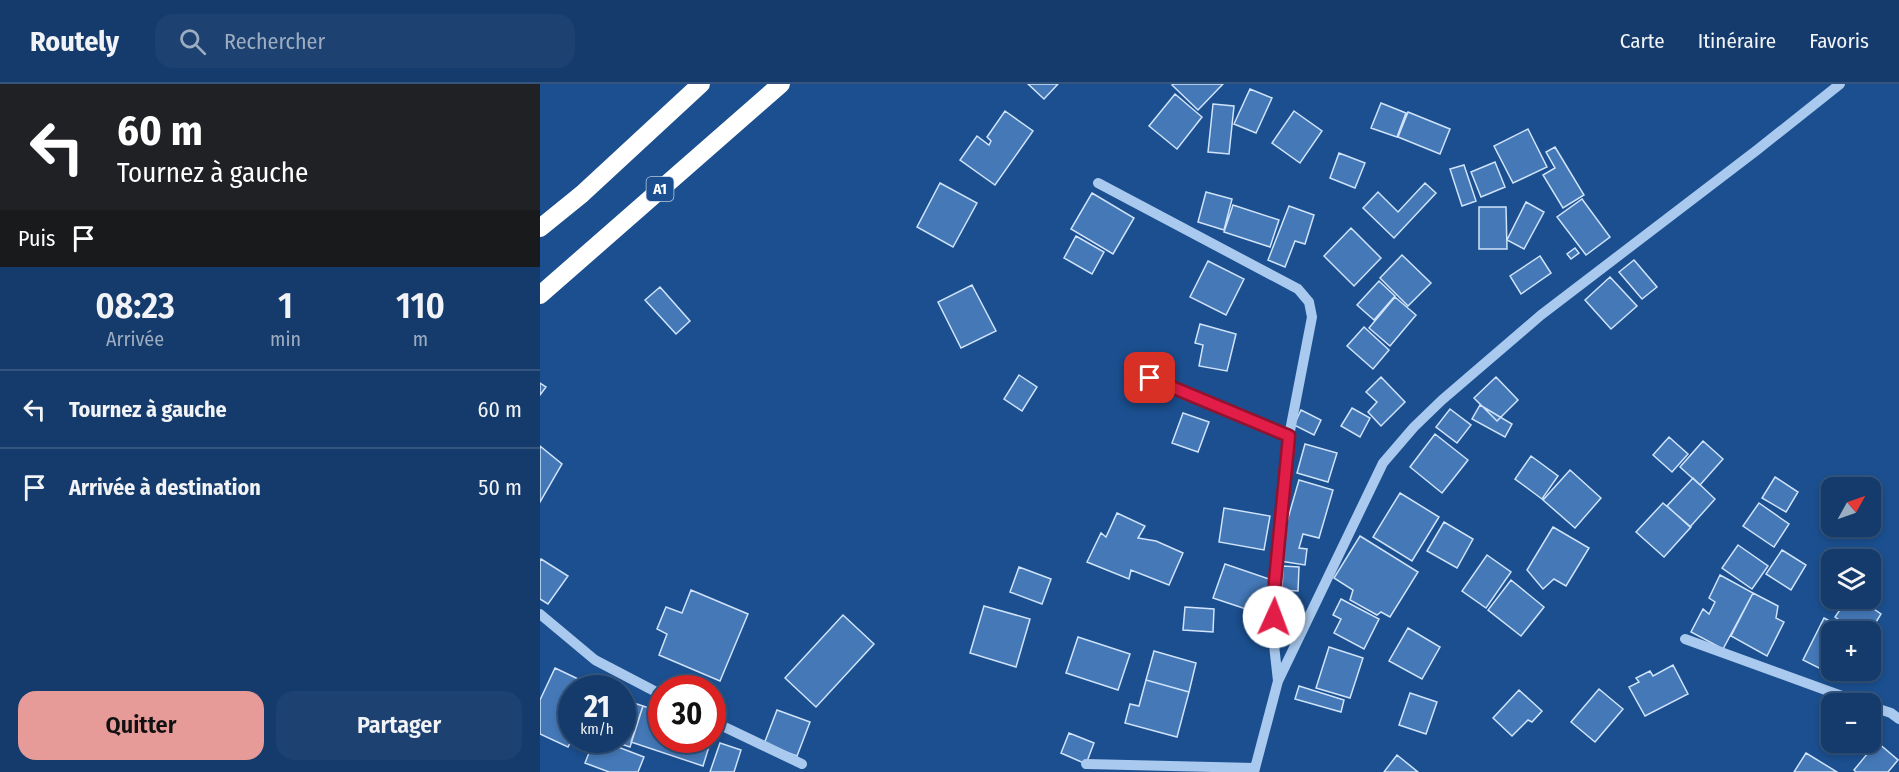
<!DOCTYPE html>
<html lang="fr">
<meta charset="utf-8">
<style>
:root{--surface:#143b6b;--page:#1d4271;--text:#f1f3f6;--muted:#9dadc1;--line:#33557e;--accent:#e69b98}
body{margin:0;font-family:"Fira Sans Condensed",sans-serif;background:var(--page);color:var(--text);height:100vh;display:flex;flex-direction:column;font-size:22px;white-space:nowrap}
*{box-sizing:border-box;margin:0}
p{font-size:20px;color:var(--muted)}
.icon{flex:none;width:33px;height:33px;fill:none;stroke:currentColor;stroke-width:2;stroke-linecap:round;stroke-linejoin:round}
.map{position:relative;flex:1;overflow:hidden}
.side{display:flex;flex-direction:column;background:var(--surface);width:540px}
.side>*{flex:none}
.banner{background:#202124;color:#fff;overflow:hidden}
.needle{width:39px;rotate:50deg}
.fabs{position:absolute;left:1281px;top:393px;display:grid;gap:12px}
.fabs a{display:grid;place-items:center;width:60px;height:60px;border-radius:12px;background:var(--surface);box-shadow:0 3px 9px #0003,0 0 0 2px var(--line);font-size:30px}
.speed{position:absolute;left:18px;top:591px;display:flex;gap:12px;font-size:30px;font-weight:700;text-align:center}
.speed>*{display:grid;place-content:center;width:78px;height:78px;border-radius:50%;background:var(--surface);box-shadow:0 3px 9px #0003,0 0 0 2px var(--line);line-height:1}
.speed small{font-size:15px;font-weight:400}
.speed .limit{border:9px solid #d22;background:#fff;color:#111}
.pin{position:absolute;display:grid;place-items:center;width:51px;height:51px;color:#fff;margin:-26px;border-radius:12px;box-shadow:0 3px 9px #0006}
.me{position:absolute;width:66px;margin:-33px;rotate:2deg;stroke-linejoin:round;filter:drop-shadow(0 0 4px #0008)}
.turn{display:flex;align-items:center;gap:21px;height:126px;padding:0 18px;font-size:27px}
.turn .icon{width:78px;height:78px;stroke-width:2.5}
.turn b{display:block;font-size:42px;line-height:51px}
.then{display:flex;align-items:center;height:57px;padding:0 18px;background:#0003;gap:12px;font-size:22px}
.eta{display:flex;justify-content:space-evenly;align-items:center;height:102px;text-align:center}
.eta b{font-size:36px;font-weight:600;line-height:42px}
.cta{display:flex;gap:12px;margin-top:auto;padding:12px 18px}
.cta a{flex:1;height:69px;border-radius:18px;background:var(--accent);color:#111;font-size:24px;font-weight:600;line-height:69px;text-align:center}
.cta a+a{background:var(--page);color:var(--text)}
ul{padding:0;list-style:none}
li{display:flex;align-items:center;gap:18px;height:78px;padding:0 18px;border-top:2px solid var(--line)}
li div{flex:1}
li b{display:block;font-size:22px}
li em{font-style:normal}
header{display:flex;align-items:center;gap:36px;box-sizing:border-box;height:84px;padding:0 30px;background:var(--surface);border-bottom:2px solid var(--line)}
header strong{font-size:28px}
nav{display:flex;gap:33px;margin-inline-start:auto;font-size:21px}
.search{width:420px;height:54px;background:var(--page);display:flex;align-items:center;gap:15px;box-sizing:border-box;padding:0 21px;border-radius:18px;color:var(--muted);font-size:22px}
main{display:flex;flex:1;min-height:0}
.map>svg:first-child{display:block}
.building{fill:#4478b7;stroke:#cfe3fa;stroke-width:1.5}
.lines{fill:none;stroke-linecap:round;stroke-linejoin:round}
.minor{stroke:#a9c9ee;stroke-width:10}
.highway{stroke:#fff;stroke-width:18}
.route-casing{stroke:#92132f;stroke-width:15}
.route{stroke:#e11d48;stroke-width:10}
.labels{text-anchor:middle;stroke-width:5;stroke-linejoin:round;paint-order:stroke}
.shield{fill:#1b4f8f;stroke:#bbcadd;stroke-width:1.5}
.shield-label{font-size:15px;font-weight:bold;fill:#fff}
</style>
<header>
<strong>Routely</strong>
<div class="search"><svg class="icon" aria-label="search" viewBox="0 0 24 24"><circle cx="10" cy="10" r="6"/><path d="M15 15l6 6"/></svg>Rechercher</div>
<nav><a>Carte</a><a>Itinéraire</a><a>Favoris</a></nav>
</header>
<main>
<section class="side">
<div class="banner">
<div class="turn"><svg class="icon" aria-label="left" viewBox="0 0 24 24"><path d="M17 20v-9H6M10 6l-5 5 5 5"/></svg><div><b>60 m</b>Tournez à gauche</div></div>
<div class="then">Puis<svg class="icon" aria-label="arrive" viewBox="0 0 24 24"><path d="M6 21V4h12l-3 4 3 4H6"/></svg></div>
</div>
<div class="eta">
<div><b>08:23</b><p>Arrivée</p></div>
<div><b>1</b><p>min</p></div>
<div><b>110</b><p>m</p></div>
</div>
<ul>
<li><svg class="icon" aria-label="left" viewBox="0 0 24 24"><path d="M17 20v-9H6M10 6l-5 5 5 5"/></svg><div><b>Tournez à gauche</b></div><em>60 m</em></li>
<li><svg class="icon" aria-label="arrive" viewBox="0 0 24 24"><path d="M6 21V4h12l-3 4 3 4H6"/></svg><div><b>Arrivée à destination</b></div><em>50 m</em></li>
</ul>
<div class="cta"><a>Quitter</a><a>Partager</a></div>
</section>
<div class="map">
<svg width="1359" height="688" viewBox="0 0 1359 688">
<rect width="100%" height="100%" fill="#1b4f8f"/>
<!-- building -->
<path class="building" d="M488,0H518L504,15Z
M634,0H683L658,26L632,1Z
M710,5L732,14L716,49L694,40Z
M635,10L662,33L637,65L609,42Z
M841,19L866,29L857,53L831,44Z
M673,20L694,22L689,70L668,68Z
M465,27L493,47L455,101L420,76L437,52L449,61L451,57L447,53Z
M754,27L782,47L760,79L732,59Z
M868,28L910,45L900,70L858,53Z
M988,45L1007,83L973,99L954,62Z
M1015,63L1044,111L1023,124L1003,91L1015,84L1006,68Z
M799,69L825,79L815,104L790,94Z
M955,78L965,103L941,113L931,88Z
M924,81L936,117L922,122L910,85Z
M400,99L437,119L413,163L377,143Z
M885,99L896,109L854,154L823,124L838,108L858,128Z
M666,108L692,115L684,146L658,138Z
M552,109L594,134L573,170L531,145Z
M1042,115L1070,153L1046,171L1017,133Z
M986,118L1004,128L984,165L967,156Z
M693,121L739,136L730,163L684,148Z
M749,122L774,131L765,160L755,157L745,183L728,176Z
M939,123H966L967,165H939Z
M811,144L841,174L814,202L784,172Z
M536,152L564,168L552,190L524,174Z
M1035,164L1039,169L1031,175L1027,170Z
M862,171L891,199L868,222L840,194Z
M1000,172L1011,189L981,210L970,192Z
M1094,176L1117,203L1102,215L1079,188Z
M668,177L704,195L686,231L650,213Z
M1070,193L1097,222L1071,245L1045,216Z
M839,197L855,212L834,236L817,221Z
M432,201L456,247L421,264L398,218Z
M120,203L150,237L136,250L105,216Z
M855,213L876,231L850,262L829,244Z
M660,240L696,250L687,287L659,282L663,261L655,259Z
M824,243L849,266L833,285L807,262Z
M479,291L497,303L482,327L464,315Z
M841,293L865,318L841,342L828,328L837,318L826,308Z
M956,293L978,316L957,337L934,314Z
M0,299L6,303L0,311Z
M940,321L972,340L965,353L932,335Z
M812,324L830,334L820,353L801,342Z
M910,325L931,341L917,359L896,343Z
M761,326L781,336L774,351L754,341Z
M643,329L669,338L658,368L632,359Z
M895,350L928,376L902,409L870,383Z
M1129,353L1148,370L1132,388L1113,371Z
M1163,357L1183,375L1160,401L1140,383Z
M765,360L797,369L788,398L757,389Z
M0,362L22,380L0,418Z
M991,372L1018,392L1002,415L975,395Z
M1030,386L1061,414L1035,444L1003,416Z
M1235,393L1258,408L1246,428L1222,414Z
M1153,394L1175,415L1150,443L1127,422Z
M759,396L793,406L779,454L763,450L759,464L767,465L765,481L740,477V462Z
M860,409L899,433L872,477L833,453Z
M1123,419L1151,443L1124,473L1096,448Z
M1219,419L1249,440L1234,463L1203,442Z
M684,424L730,432L724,466L679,458Z
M577,429L605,442L598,454L616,457L643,469L629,501L591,486L589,495L547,478L561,449L566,453Z
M904,438L933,455L917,484L887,467Z
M1013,443L1049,464L1026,502L1014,495L1003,505L987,486Z
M820,452L878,488L850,533L841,528L837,531L810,516L813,506L794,494Z
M1198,461L1228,482L1212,505L1182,484Z
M1242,466L1266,481L1251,506L1226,490Z
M947,471L971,488L946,524L922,507Z
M1,475L28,492L8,520L0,515V477Z
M685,480L732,496L721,530L673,514Z
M743,482L759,483L758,507L742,506Z
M479,483L511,495L502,520L470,508Z
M1180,491L1213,509L1183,565L1151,548L1163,525L1169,530L1175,518L1169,514Z
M971,496L1004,523L981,552L948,526Z
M151,506L208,530L180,597L119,571L127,550L117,545L126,523L142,529Z
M1213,509L1238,522L1236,534L1244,538L1227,572L1191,552Z
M1308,514H1318L1341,530L1330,548H1317L1295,533Z
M801,515L839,535L824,565L794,549L801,535L793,531Z
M444,522L490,535L476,583L430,569Z
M645,523L674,525L673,548L643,546Z
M303,531L334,560L276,623L245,594Z
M1284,534L1311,548H1292V586H1298L1295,592L1263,576Z
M868,544L900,563L882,595L849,577Z
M538,553L590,570L578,606L526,589Z
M789,563L823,574L810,614L776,604Z
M614,567L656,579L649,608L606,596Z
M1133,581L1148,610L1105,632L1089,603L1099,598L1096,594L1110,587L1113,592Z
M15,584L55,603V604H32V655L28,663L0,650V616Z
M606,596L649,608L637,653L585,639L590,620L599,622Z
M759,602L804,616L801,628L755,615Z
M1059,605L1083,625L1055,658L1031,638Z
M979,606L1002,627L992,638L988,636L972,652L953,634Z
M870,609L897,618L886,650L859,641Z
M82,615L103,622L90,663L69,656H82Z
M103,622L122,628V656H171L163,682L91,658Z
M237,626L270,638L257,672L224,660Z
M529,649L554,659L546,680L521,669Z
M54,656H60L104,673L98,688H69L45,679Z
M1337,658L1358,676L1348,688H1316L1314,686Z
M180,659L201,666L194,688H170Z
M1266,669L1297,688H1254Z
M857,671L878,688H844Z"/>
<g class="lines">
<!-- minor -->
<path class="minor" d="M558,99L758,205L769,218L772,233L749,352L735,497L733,552L738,597L714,688
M610,294L749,352
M0,530L55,576L122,611
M1145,555L1324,620
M738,597L843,379L874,343L902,316L1001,231L1217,66L1300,0
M1330,622L1351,629L1359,635
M172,637L262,680
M546,680L715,684"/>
<!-- highway -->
<path class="highway" d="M0,144L42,110L161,0
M0,211L241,0"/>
</g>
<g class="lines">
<defs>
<path id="route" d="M610,294L749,352L735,497L734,533"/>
</defs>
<!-- route casing -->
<use href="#route" class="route-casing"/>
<!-- route -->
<use href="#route" class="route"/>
</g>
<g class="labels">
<!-- shield labels -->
<rect class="shield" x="106.5" y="93" width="27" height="24" rx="4.5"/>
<g class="shield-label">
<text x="120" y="110">A1</text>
</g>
</g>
</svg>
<div class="fabs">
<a><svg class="needle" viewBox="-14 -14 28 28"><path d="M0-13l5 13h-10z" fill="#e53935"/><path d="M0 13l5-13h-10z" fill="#9dadc1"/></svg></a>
<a><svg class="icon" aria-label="layers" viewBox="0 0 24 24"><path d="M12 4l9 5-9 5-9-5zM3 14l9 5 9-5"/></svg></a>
<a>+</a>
<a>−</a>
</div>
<div class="speed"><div>21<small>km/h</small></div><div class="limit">30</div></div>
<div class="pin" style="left:610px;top:294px;background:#d93025"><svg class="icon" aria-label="arrive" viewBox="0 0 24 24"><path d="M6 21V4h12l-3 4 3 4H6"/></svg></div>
<svg class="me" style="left:734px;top:533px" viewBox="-20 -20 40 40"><circle r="19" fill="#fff"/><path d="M0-13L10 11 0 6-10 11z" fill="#e11d48"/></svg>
</div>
</main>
